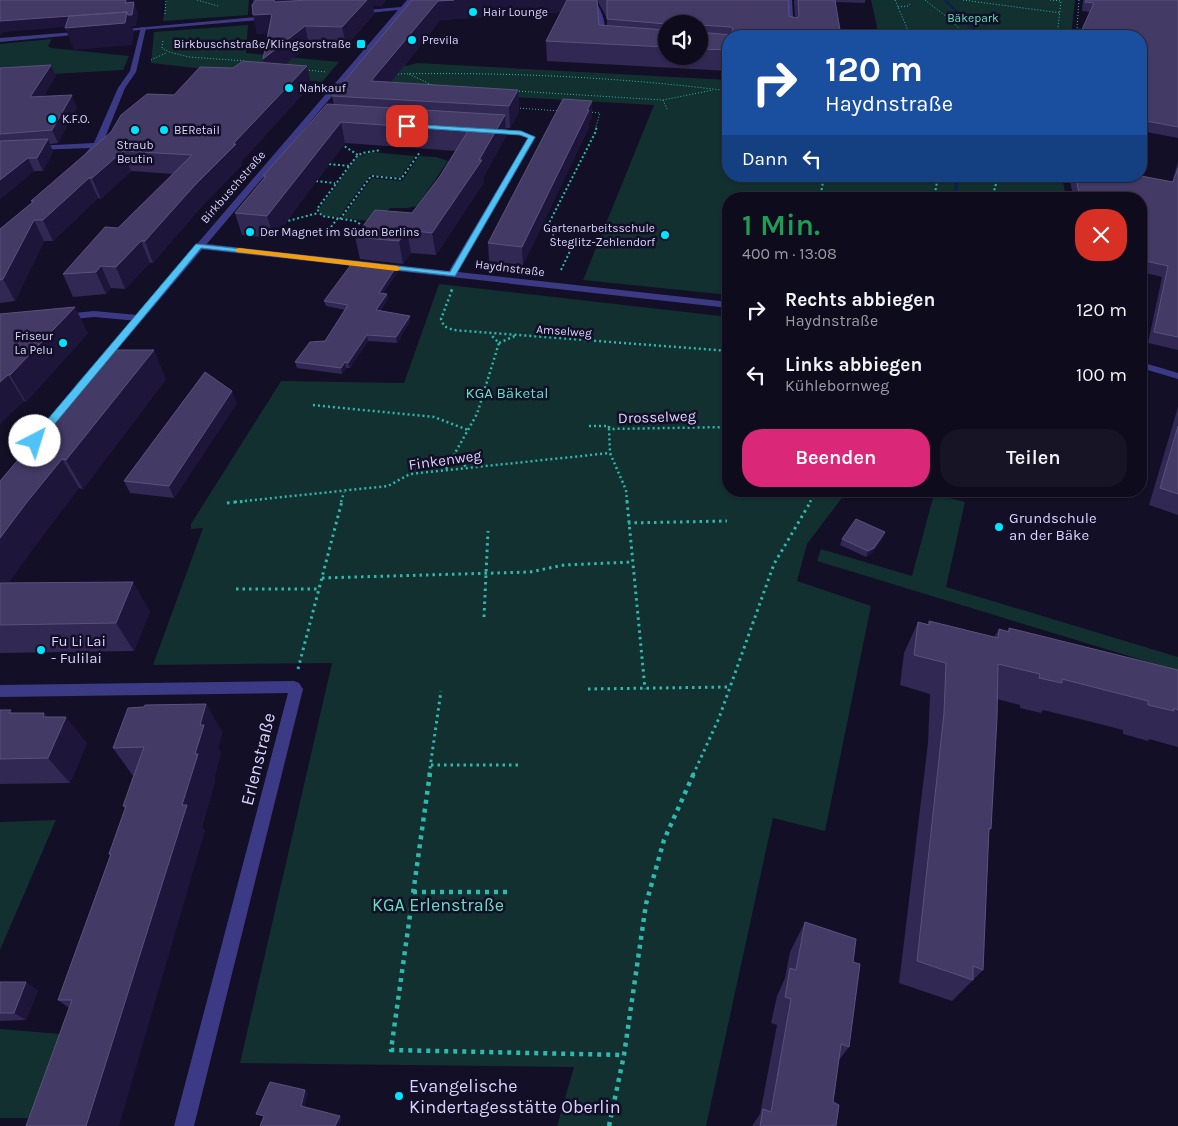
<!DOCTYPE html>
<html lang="de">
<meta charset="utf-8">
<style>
:root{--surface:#0e0b1c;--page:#171425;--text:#f1f3f6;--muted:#9b9ba3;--line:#2e2b3b;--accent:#db2777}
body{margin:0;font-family:Karla,sans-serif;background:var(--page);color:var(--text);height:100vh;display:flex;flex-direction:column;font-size:19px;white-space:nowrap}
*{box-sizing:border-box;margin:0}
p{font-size:16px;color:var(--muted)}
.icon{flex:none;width:28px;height:28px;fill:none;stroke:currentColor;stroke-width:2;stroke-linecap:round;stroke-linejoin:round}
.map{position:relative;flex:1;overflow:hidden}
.sheet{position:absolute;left:722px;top:192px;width:425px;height:305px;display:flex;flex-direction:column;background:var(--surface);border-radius:20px;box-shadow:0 1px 4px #0004,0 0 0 1px var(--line)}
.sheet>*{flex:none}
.top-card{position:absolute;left:722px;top:30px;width:425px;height:152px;border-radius:20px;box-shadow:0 1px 4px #0004,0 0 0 1px var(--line);background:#1a4fa0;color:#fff;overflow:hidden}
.buttons{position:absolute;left:658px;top:15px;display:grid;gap:10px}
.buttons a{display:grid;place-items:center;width:50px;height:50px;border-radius:50%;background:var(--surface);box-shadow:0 1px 4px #0004,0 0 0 1px var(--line);font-size:25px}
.pin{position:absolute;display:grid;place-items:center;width:42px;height:42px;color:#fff;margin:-21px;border-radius:10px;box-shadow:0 2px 8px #0006}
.me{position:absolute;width:55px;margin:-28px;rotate:40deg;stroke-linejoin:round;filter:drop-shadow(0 0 4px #0008)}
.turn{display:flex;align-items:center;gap:18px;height:105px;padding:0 20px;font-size:22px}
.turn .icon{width:65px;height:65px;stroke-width:2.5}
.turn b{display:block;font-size:35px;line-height:42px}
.then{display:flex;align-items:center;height:48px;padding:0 20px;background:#0003;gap:10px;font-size:19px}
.round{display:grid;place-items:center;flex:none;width:52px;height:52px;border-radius:20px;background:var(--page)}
.overview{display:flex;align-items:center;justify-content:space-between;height:85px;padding:0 20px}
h1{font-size:30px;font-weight:600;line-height:38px;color:#1e9e55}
.action{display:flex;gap:10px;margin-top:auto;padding:10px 20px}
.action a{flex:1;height:58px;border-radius:20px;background:var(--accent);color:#fff;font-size:20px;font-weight:600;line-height:58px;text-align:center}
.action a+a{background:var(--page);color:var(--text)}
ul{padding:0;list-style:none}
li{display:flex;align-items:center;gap:15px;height:65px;padding:0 20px}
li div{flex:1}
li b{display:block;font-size:19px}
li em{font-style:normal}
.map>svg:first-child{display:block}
.green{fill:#12302f}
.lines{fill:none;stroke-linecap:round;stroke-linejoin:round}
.stream{fill:#0c2248;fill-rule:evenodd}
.path-far4{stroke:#2fb8b0;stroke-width:1;stroke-dasharray:1 2;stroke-linecap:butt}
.path-far3{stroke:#2fb8b0;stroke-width:2;stroke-dasharray:2 2.5;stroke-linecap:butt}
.path-far2{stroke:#2fb8b0;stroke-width:2.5;stroke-dasharray:2 3;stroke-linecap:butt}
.path-far1{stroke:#2fb8b0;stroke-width:3;stroke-dasharray:2.5 4;stroke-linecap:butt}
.path{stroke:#2fb8b0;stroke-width:4.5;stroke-dasharray:4 5;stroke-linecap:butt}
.minor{fill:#3d3a85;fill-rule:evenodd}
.tertiary{fill:#3d3a85;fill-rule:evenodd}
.wall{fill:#312854;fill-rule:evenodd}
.shaded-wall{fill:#1d163a}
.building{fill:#433a66;stroke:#5a527e;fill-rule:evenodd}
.route{fill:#4fc3f7;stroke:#337fa1}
.slow{fill:#f59e0b}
.poi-dot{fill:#00e5ff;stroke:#130f26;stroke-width:2}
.labels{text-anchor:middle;stroke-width:5;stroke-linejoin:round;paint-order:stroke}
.far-poi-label{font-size:12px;fill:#d9d4ff;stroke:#130f26;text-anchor:start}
.far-park-label{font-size:12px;fill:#5fe0c0;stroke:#130f26}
.far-street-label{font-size:12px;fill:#d9d4ff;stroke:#130f26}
.park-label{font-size:15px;fill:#5fe0c0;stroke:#130f26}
.street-label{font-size:15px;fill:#d9d4ff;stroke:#130f26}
.poi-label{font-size:15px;fill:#d9d4ff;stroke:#130f26;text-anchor:start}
.near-street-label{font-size:18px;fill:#d9d4ff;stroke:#130f26}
.near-park-label{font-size:18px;fill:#5fe0c0;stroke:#130f26}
.near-poi-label{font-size:18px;fill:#d9d4ff;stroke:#130f26;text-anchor:start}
</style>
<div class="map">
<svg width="1178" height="1126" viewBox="0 0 1178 1126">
<rect width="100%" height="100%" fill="#130f26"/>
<!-- green -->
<path class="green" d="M166,0H249L248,15L163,21Z
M871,0H1075L1071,36H879Z
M248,25L246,53L339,62L322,82L151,63L154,32Z
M52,39L48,46L51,48L129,56L123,70L0,77V44Z
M417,63L729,80V176H1062L1066,199H729V295L583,280L654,105L385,90L379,65L407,66Z
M371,152L415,156L400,178L370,175L339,217L325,216L320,213L319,209L357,157Z
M419,156L436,157L448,161L417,206L407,208H390L379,222L342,218L372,178L402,181Z
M439,284L729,317V491H847L807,544L797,581L871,606L825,831L773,818L706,1126H557L574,1067L240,1063L332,663L153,665L203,528L191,529V524L281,381L404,383Z
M934,494L965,502L946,587L1178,657V671L817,561L821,549L912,576Z
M56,820L0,950V822Z
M0,1029L61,1034L29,1118H0Z"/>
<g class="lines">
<!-- stream -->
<path class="stream" d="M943,0H947L977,30L980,36H976L974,31Z
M956,176H960L956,199H952Z"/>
<!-- path-far4 -->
<path class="path-far4" d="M197,0L218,6
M895,0L907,28L905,36
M925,0L952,21L966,36
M963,0L1061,13
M1050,0L1061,1L1057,36
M1079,0L1077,28L1084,32
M898,7L908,6L911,3
M165,14L166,0
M898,30L907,31
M163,41L162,48L169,52L189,57L246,61
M151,60L166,53
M306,70L327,72
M395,74C507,72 618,77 729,91
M409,74L432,85
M516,91L663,100L713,90
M663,100L667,109
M517,108L560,111
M589,112L600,113L596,127"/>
<!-- path-far3 -->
<path class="path-far3" d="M341,144L358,155
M329,164L349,166
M316,181L335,183
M820,199L824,176
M934,199L938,176
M992,199L998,176
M340,219L371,176L401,179L420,152
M284,222L318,213
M360,224L355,221L322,216L317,209L356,157L362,153L381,150
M331,227L338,218
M561,270L571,249L546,229L595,133L597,126
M451,291L452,289"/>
<!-- path-far2 -->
<path class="path-far2" d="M452,290L441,319L444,326L453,330L729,351
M499,343L515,336
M313,405L434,417L468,430
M589,426H609V429
M454,454L466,467
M446,469L477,414L499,343L490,334
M235,502L388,486L410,474L610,453
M341,502L344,492
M627,502L626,490L610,453L609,429L729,427
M810,502L817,491"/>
<!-- path-far1 -->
<path class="path-far1" d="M627,501L645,689
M227,503L247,501
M628,523L727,521
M322,578L530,572L564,565L632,562
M236,589H319
M484,617L488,531
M298,669L342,501
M588,689L729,687
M431,765H521
M429,775L441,691
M693,775L719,718L774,564L811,501"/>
<!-- path -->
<path class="path" d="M430,773L391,1050L624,1055
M413,892H511
M609,1126L624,1055L646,904L664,840L694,773"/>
<!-- minor -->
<path class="minor" d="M589,0H595C603,13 608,27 603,42L598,41V19Z
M786,0H792L794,36H788Z
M141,27L146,28L136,72L125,88L102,145L89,156L85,154L90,148L32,150L31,148L35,146L94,143L118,88L130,71Z
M487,129L521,131L536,137L458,272L729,302V308L199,249L195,246L199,243L449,271L528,138L520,135L490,133L486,131Z
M94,311L138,315L143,318L138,321L94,317L64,320L59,317L64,314Z
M1141,362L1178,373V379L1141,368Z
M294,681L299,683L303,689L194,1126H174L288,693L0,697V685Z"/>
<!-- tertiary -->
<path class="tertiary" d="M407,0H413L407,7L408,9L405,10L83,390H75L74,388L75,386L398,10L358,14L356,11L401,7Z
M257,17L259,20L117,32L114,30Z
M87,31L85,34L0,42V38Z"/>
</g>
<!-- wall -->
<path class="wall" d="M253,0H386L381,6H373L374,14L346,46L309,45L286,64L311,85L241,162L242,165L200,208L153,263H150L125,289L111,288L106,294L73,297L63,274L118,228L173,174L131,171L101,199L98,198L53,241H44L15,301L0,303V229L32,203L31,201L174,95L233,68L264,63L268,33L257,34Z
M412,0H597L599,25L607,26V18L597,0H788L789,16L795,18L794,0H865V3L835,2L841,36H729V71L547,61L546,41L561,12L440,20L391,83L518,90L519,112L510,128H506V136L483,178L484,182L436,255L411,253L403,264L360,259L355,237L412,213L440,176L456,151L345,143L274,238L242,235L235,213L264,178L263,176L334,105L332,96ZM666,24H699V56H666Z
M1083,0H1178V138L1141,131V36L1090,12L1082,11Z
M51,65L56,76L43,97L77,107L58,143L50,144L53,152L43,171H34L0,199V68Z
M592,101V117L589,122V127L523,265L489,261L488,243Z
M1178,162V350L1148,343L1162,277L1141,272V199H1074L1069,177L1070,176H1141L1172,182Z
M396,267L397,273L383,293L387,294L388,299L380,311L410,321L397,343L368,341L350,368H346L342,374L297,368L295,362L325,341L345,310L326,306L324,301Z
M0,314L88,333L26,402L24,401L13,411Z
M166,379L83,489L79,488L46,531L8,583L150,611L134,651L0,653V481L28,447L27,446L62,408Z
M237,403L174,498L130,493L124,481Z
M1178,407V515L1149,505Z
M885,532L883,538L872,553L866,557L840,545L842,539Z
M929,621L994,637L999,629L1007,631L1009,628L1178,670V747L1149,739L1148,741L1123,734V730L1080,719L1043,710L1041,713L1020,708V705L997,699L991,829L989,831L983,970L952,1001L899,983L928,743L930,694L900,685L904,653L918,622L928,624Z
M206,704L222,732L218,748L221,753L214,778L215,781L202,827L205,831L69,1008L58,1000L110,856L109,854L125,809L123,806L133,776L113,748Z
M0,710L14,713H44L48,717L87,743L70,783L0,784Z
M805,922L853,962L849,1047L839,1060L833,1102L836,1126H752L760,1114L777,1025L771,1023L777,996L785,978L790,952Z
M0,982L38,990L26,1020L0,1021Z"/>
<!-- shaded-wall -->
<path class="shaded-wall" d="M126,0H132L129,14L125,3Z
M272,0H386L381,6H373L374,14L346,46L342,27L276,15Z
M454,0H571V11L440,20L378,99L371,81L438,1Z
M134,2L138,13L136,26H132L134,33L132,45L74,50L65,28L78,26L4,32L0,35V21L127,12Z
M272,14L276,32L257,34L253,15Z
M305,26L309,45L268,79L263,59Z
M51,65L56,76L36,110L30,97Z
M307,66L311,85L241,162L242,165L200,208L153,263L145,241L233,144Z
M518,90L519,112L510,128L509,106Z
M72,95L77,107L58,143L52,130Z
M592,101V117L589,122V127L523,265L522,247Z
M505,115L506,136L483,178L484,182L436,255L432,233L479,160Z
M341,122L345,143L274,238L267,216Z
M48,139L53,152L43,171L37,158Z
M123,151L131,171L101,199L92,178Z
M28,158L34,171L0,199V180Z
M89,178L98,198L53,241L43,220Z
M34,220L44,241L15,301L3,279Z
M407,230L411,253L403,264L399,241Z
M141,241L150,263L125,289L116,267Z
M101,266L111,288L106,294L96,272Z
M396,267L397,273L380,298L379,293Z
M387,294L388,299L377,316L376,310Z
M75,307L88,333L26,402L10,375Z
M410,316V321L397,343L396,337Z
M367,335L368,341L350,368L348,363Z
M154,350L166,379L83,489L66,460Z
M345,362L346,368L342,374L341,368Z
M8,375L24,401L13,411L0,425V382Z
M232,391L237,403L174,498L169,486Z
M62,459L79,488L46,531L0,595V538L27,502Z
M885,532L883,538L872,553L866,557L868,551Z
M133,582L150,611L134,651L116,623Z
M206,704L222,732L218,748L221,753L214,778L215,781L202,827L205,831L119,1126H86L182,805L200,725Z
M44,713L60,732L66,717L87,743L70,783L48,758L43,717Z
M26,982L38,990L26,1020L14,1013Z
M305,1090L308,1093L304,1109L301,1106Z
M340,1116L342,1119L339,1126H335Z"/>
<!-- building -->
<path class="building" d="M0,0H126L125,3L134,2L132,15H128L127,12L0,21Z
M256,0H274L275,2L308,0H367L342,27L305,26L263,59L272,14L253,15L252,5Z
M412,0H454L438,1L371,81L518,90L509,106L332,96Z
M567,0H597L599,25L666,30V47L546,41Z
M607,0H788L789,16L797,18L799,16L798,0H835L841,36H729V50L699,49V24H667L607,19ZM701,25L731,27L733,29L731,35L699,32V27Z
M1086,0H1178V127L1141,120V36H1079L1094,3L1085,2Z
M127,12L125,23L65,28L69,16Z
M243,61L307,66L233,144H236L193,187L145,241H141L116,267L101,266L96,272L63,274L105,227L118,228L192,155L123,151L92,178H89L43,220H34L3,279L0,280V229L34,201H31L111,132L121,115L147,94L174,95L200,67L233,68Z
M51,65L30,97L72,95L52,130L0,134V68Z
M563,99L592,101L587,110H589L522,247L488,243Z
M327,104L505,115L479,160H482L432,233L407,230L399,241L355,237L375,210L412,213L440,176L468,131L341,122L267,216L235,213L266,176H263Z
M48,139L37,158H28L0,180V141Z
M1178,168V337L1154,332L1168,266L1141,260V199H1093L1080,196L1075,176H1141L1173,182Z
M353,262L396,267L379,293L387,294L376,310L410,316L396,337L367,335L348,363L345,362L341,368L295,362L310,342L325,341L348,305L324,301Z
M75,307L10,375H8L0,382V314Z
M112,350H154L66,460L62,459L27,502L0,538V481L30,446H27L46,424L60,408H62Z
M205,372L232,391L169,486L124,481Z
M1178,426V494L1160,488Z
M856,519L885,532L874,548L868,551L842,539Z
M133,582L116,623L0,625V583Z
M929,621L998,638L999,629L1009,632V628L1178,670V710L1173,708L1174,711L1148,705V701L1062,679V683L1039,678L1040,674L998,664L997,718L991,829L989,828L983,970L973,966V980L917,961L944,713L946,663L914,655L918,622L929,625Z
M206,704L200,725H204L195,754H198L182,805H187L86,1126H26L72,1000H58L111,854H109L126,806H123L144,747L113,748L128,708L144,707L145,705Z
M0,710H11L9,713H44L43,717H66L48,758L0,759Z
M805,922L856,939L853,962L860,964L849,1047L841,1044L833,1102L839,1105L836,1126H760L763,1109L771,1112L791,999L785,997L790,968L796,970Z
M0,982H26L14,1013H0Z
M270,1082L305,1090L301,1106L340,1116L335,1126H260L264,1116L256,1114Z"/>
<!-- route -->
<path class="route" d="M407,124L521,131L535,137L455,276L201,248L38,444H31V439L196,244L450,272L528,138L520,135L405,127L404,126Z"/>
<!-- slow -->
<path class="slow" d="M239,248L397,266L401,269L397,271L236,252V249Z"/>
<!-- markers -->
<g class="poi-dot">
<circle cx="473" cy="12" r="5"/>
<circle cx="412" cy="40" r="5"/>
<rect x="356" y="39" width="10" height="10" rx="2.5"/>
<circle cx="289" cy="88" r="5"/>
<circle cx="52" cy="119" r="5"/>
<circle cx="135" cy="130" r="5"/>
<circle cx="164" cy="130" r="5"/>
<circle cx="250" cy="232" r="5"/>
<circle cx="665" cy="235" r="5"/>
<circle cx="63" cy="343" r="5"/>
<circle cx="999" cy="527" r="5"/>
<circle cx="41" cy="650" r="5"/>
<circle cx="399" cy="1096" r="5"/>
</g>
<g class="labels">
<!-- far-poi labels -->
<g class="far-poi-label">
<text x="483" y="16">Hair Lounge</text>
<text x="422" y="44">Previla</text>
<text x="351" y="48" text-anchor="end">Birkbuschstraße/Klingsorstraße</text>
<text x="299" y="92">Nahkauf</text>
<text x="62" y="123">K.F.O.</text>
<text x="174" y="134">BERetail</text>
<text x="135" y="149" text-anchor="middle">Straub<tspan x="135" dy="14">Beutin</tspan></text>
<text x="655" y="232" text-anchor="end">Gartenarbeitsschule<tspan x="655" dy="14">Steglitz-Zehlendorf</tspan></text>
<text x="260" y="236">Der Magnet im Süden Berlins</text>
<text x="53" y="340" text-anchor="end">Friseur<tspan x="53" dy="14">La Pelu</tspan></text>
</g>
<!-- far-park labels -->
<g class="far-park-label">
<text x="973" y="22">Bäkepark</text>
</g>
<!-- far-street labels -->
<g class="far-street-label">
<text transform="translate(233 187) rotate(-49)" y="4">Birkbuschstraße</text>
<text transform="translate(510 268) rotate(7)" y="4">Haydnstraße</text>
<text transform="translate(564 331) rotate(4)" y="4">Amselweg</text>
</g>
<!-- park labels -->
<g class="park-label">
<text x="507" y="398">KGA Bäketal</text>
</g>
<!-- street labels -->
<g class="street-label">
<text transform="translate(657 417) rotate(-2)" y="5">Drosselweg</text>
<text transform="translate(445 460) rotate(-8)" y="5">Finkenweg</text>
</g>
<!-- poi labels -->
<g class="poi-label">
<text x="1009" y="523">Grundschule<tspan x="1009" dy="17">an der Bäke</tspan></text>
<text x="51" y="646">Fu Li Lai<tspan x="51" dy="17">- Fulilai</tspan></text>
</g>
<!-- near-street labels -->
<g class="near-street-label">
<text transform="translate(258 759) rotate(-76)" y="6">Erlenstraße</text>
</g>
<!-- near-park labels -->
<g class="near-park-label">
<text x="438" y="911">KGA Erlenstraße</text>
</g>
<!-- near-poi labels -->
<g class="near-poi-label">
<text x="409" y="1092">Evangelische<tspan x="409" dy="21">Kindertagesstätte Oberlin</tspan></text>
</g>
</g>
</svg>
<div class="buttons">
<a><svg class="icon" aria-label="sound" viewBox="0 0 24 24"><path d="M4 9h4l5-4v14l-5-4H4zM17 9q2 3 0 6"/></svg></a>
</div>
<div class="pin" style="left:407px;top:126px;background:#d93025"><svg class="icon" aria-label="arrive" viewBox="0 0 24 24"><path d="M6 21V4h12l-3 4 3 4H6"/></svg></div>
<svg class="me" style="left:35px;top:441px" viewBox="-20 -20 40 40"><circle r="19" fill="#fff"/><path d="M0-13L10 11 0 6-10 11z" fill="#4fc3f7"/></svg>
<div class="top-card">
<div class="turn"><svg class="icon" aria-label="right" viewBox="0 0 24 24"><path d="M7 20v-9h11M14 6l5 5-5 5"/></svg><div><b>120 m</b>Haydnstraße</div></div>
<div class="then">Dann<svg class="icon" aria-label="left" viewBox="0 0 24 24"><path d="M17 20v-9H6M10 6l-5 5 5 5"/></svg></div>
</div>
<section class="sheet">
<div class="overview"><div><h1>1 Min.</h1><p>400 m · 13:08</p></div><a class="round" style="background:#d93025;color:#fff"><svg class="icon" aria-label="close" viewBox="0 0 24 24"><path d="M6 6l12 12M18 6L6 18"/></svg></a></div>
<ul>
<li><svg class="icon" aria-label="right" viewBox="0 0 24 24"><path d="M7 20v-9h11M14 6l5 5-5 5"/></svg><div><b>Rechts abbiegen</b><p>Haydnstraße</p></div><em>120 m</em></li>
<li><svg class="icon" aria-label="left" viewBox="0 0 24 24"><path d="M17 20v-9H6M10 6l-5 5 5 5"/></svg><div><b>Links abbiegen</b><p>Kühlebornweg</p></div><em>100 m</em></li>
</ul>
<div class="action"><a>Beenden</a><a>Teilen</a></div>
</section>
</div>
